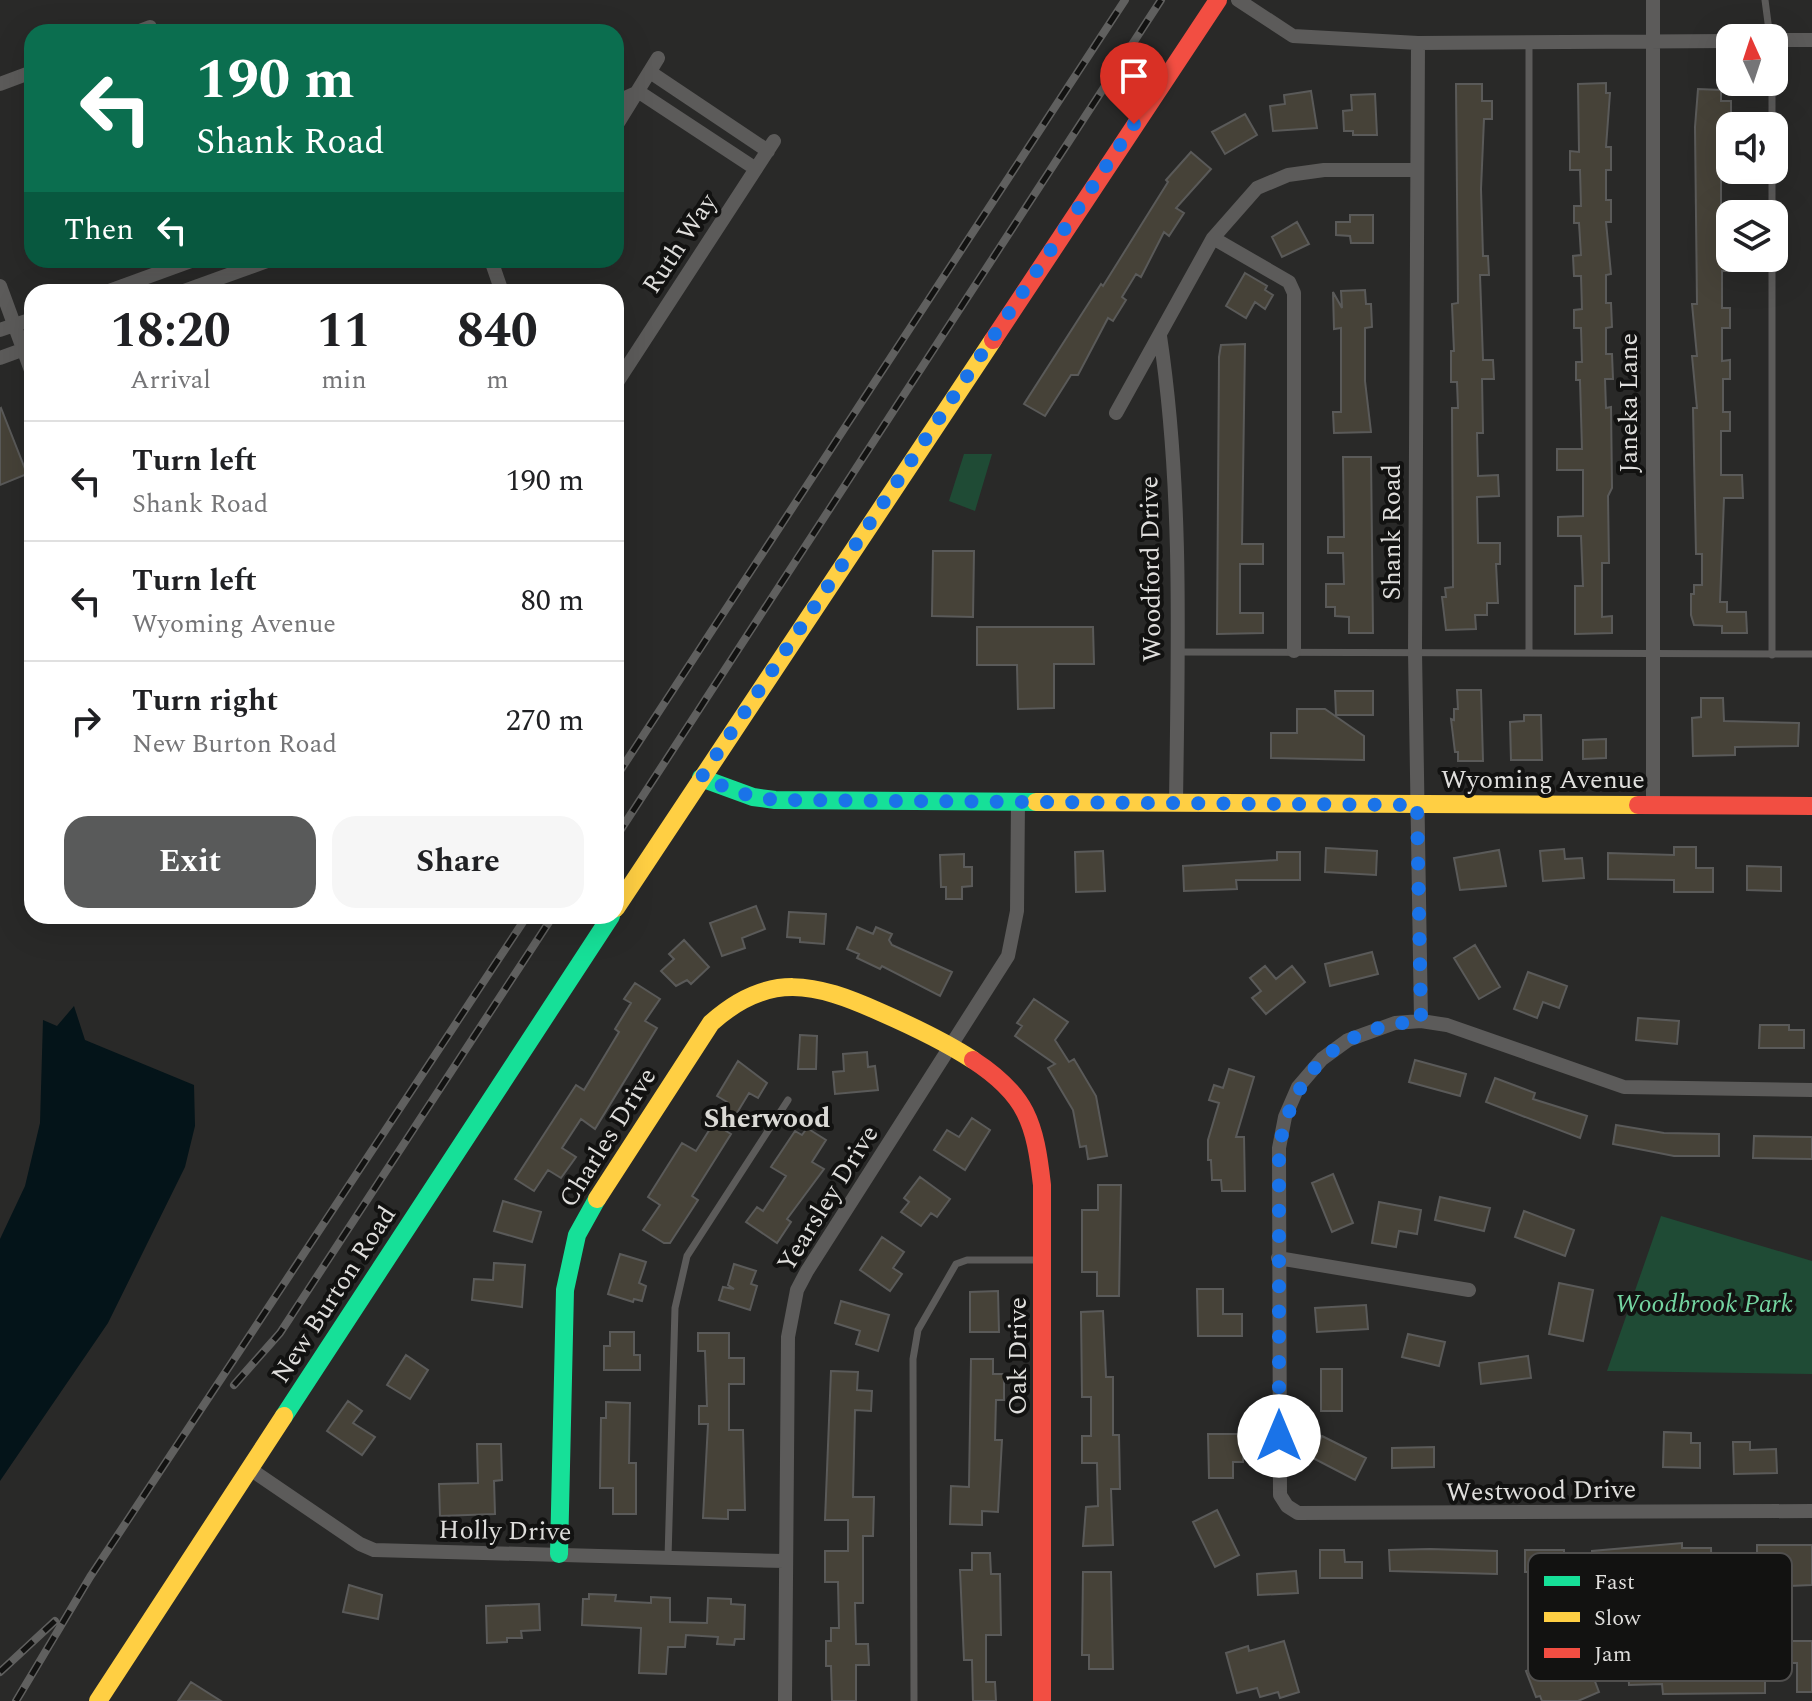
<!DOCTYPE html>
<style>
:root{--surface:#fff;--page:#f6f6f6;--text:#202124;--muted:#757577;--line:#e0e0e0;--accent:#595a5a}
body{margin:0;font-family:Spectral,serif;background:var(--page);color:var(--text);height:100vh;display:flex;flex-direction:column;font-size:30px;white-space:nowrap}
*{box-sizing:border-box;margin:0}
p{font-size:26px;color:var(--muted)}
.icon{flex:none;width:44px;height:44px;fill:none;stroke:currentColor;stroke-width:2;stroke-linecap:round;stroke-linejoin:round}
.map{position:relative;flex:1;overflow:hidden}
.sheet{position:absolute;left:24px;top:284px;width:600px;height:640px;display:flex;flex-direction:column;background:var(--surface);border-radius:24px;box-shadow:0 8px 32px #0002}
.sheet>*{flex:none}
.banner{position:absolute;left:24px;top:24px;width:600px;height:244px;border-radius:24px;box-shadow:0 8px 32px #0002;background:#0b6e4f;color:#fff;overflow:hidden}
.needle{width:52px;rotate:357deg}
.controls{position:absolute;left:1716px;top:24px;display:grid;gap:16px}
.controls a{display:grid;place-items:center;width:72px;height:72px;border-radius:16px;background:var(--surface);box-shadow:0 8px 32px #0002;font-size:40px}
.pin{position:absolute;display:grid;place-items:center;width:68px;height:68px;color:#fff;margin:-82px -34px;border-radius:50% 50% 50% 0;rotate:-45deg;box-shadow:0 0 8px #0007}
.pin .icon{rotate:45deg}
.me{position:absolute;width:88px;margin:-44px;rotate:0deg;stroke-linejoin:round;filter:drop-shadow(0 0 6px #0008)}
.turn{display:flex;align-items:center;gap:28px;height:168px;padding:0 40px;font-size:36px}
.turn .icon{width:104px;height:104px;stroke-width:2.5}
.turn b{display:block;font-size:56px;line-height:68px}
.then{display:flex;align-items:center;height:76px;padding:0 40px;background:#0003;gap:16px;font-size:30px}
.eta{display:flex;justify-content:space-evenly;align-items:center;height:136px;text-align:center}
.eta b{font-size:48px;font-weight:700;line-height:56px}
.action{display:flex;gap:16px;margin-top:auto;padding:16px 40px}
.action a{flex:1;height:92px;border-radius:24px;background:var(--accent);color:#fff;font-size:32px;font-weight:700;line-height:92px;text-align:center}
.action a+a{background:var(--page);color:var(--text)}
ul{padding:0;list-style:none}
li{display:flex;align-items:center;gap:24px;height:120px;padding:0 40px;border-top:2px solid var(--line)}
li div{flex:1}
li b{display:block;font-size:30px}
li em{font-style:normal}
.map>svg:first-child{display:block}
.green{fill:#1f4b35}
.water{fill:#041419}
.building{fill:#464238;stroke:#5a5a59;stroke-width:2}
.lines{fill:none;stroke-linecap:round;stroke-linejoin:round}
.lane{stroke:#5c5b5a;stroke-width:7}
.street{stroke:#5c5b5a;stroke-width:14}
.fast{stroke:#16e098;stroke-width:18}
.slow{stroke:#ffcf43;stroke-width:18}
.jam{stroke:#f24e42;stroke-width:18}
.rail-casing{stroke:#60605f;stroke-width:8}
.rail{stroke:#121211;stroke-width:5;stroke-dasharray:15;stroke-linecap:butt}
.route{stroke:#1a73e8;stroke-width:14;stroke-dasharray:0 25.2}
.labels{text-anchor:middle;stroke-width:8;stroke-linejoin:round;paint-order:stroke}
.street-label{font-size:26px;fill:#dfdedc;stroke:#121211}
.park-label{font-size:26px;font-style:italic;fill:#74d5a1;stroke:#121211}
.neighbourhood-label{font-size:28px;font-weight:bold;fill:#dad9d5;stroke:#121211}
.key{fill:#121211;stroke:#504f4e;stroke-width:2}
.key-label{font-size:22px;fill:#dfdedc}
</style>
<div class="map">
<svg width="1812" height="1701" viewBox="0 0 1812 1701">
<rect width="100%" height="100%" fill="#292928"/>
<!-- green -->
<path class="green" d="M964,454H992L975,511L949,501Z
M1661,1216L1812,1261V1374L1607,1371Z"/>
<!-- water -->
<path class="water" d="M74,1006L85,1040L194,1085L195,1126L185,1167L108,1323L0,1481V1239L25,1186L40,1123L43,1020L57,1026Z"/>
<!-- building -->
<path class="building" d="M1606,83V93H1610L1606,147H1611V170H1606V200H1611V222H1606L1611,274L1606,275V303H1611L1612,327L1606,328V354H1612L1613,379H1605L1606,408L1611,407L1612,488L1608,496L1609,563H1602V617L1612,616V633L1575,634V586H1583L1581,536H1558V517L1583,516V470H1557V449H1582L1580,380H1576V362H1582L1581,328H1574V310L1582,309L1581,276H1574L1573,256L1581,255L1579,223H1574V206H1581L1580,170H1570V151L1579,152L1578,84Z
M1456,84H1482V101H1492V119H1484L1481,189L1483,256H1488L1489,275H1480L1483,360H1493L1494,379H1482L1483,433H1477L1478,476L1498,475L1499,496L1477,497L1478,543H1500V564H1496L1498,603H1487V615H1475L1476,629L1446,630L1442,597H1446L1445,588L1453,587L1452,408H1458L1457,382H1451V351H1454L1452,304L1458,303Z
M1698,89L1721,90V101H1731V121H1721V250H1730V271H1722V308H1730V328H1722V361L1730,360V379H1723V412H1730V431H1721V475H1742L1743,498H1724L1720,602H1727V612H1746L1747,633H1722V626L1694,625L1691,615V594H1694V585H1702V554H1696L1693,408H1697L1692,356H1697L1692,304H1697L1695,127Z
M1311,91L1317,128L1273,131L1270,106L1285,104L1284,95Z
M1375,94L1377,135H1353V131H1344L1343,111L1352,110L1351,95Z
M1245,114L1257,135L1225,154L1212,132Z
M1191,152L1211,169L1176,208L1184,213L1169,236L1164,232L1141,277L1136,274L1122,297L1126,300L1113,321L1108,318L1078,375H1071L1045,416L1024,404L1101,284L1103,286L1168,182L1166,180Z
M1350,215H1373V243H1351L1350,236L1336,235V222H1350Z
M1297,222L1309,244L1282,257L1272,237Z
M1245,273L1267,286L1265,290L1273,295L1265,309L1255,302L1246,318L1226,306Z
M1365,290L1366,304H1371L1372,327L1365,328V381L1371,432L1334,433L1333,412H1341V328L1334,329L1333,292L1342,308L1341,291Z
M1245,344L1242,544H1263V564H1240V613H1263V633L1217,634L1219,357L1221,345Z
M1,408L27,474L0,485V409Z
M1343,457H1371L1373,633H1349V617L1335,616V607H1326V584H1344L1343,553H1328V537H1344Z
M933,551H974L973,617L932,616Z
M977,627H1093L1094,664H1054V708L1018,709L1017,665H977Z
M1457,690H1481L1483,761H1458V752H1455L1451,719L1454,720V709H1458Z
M1335,691H1373V715H1336Z
M1701,698H1723L1724,721L1799,723L1798,746L1735,747V755L1693,756L1692,718L1701,717Z
M1297,709H1325L1364,736V760L1271,758V733H1297Z
M1524,715H1541L1542,760H1511L1510,722L1524,721Z
M1606,739V758L1583,759V740Z
M1674,847H1696V868H1713V892H1674V880L1608,879V853L1674,855Z
M1326,848L1377,851L1376,875L1325,872Z
M1564,849L1565,859L1582,858L1584,878L1543,881L1540,851Z
M1499,850L1506,886L1460,890L1454,858Z
M1103,851L1105,891L1076,892L1075,852Z
M1277,852H1300V880H1236L1237,889L1184,891L1183,866L1277,860Z
M964,854V867H972V886L962,887V899H946V887H941L940,855Z
M1747,866L1781,867V891L1747,890Z
M756,906L765,929L742,938L745,948L722,956L710,923Z
M789,912L826,914L824,944L800,942V938L787,937Z
M857,927L873,934L876,927L892,934L889,940L892,945L952,972L940,996L882,966L880,969L857,958L859,954L847,949Z
M684,940L709,967L691,984L687,980L676,986L661,971L674,959L669,954Z
M1475,945L1500,987L1479,999L1454,958Z
M1372,952L1378,974L1330,986L1325,964Z
M1265,966L1276,979L1292,966L1305,982L1266,1014L1252,998L1261,991L1250,978Z
M1528,972L1567,986L1559,1008L1543,1002L1537,1018L1514,1009Z
M635,983L660,999L645,1021L657,1028L595,1129L581,1119L562,1148L576,1157L561,1178L548,1170L534,1191L515,1179L576,1085L584,1090L619,1032L615,1029L631,1003L624,999Z
M1034,999L1068,1022L1055,1040L1069,1062L1074,1059L1096,1096L1107,1156L1088,1159L1086,1146L1080,1147L1073,1110L1048,1068L1055,1064L1015,1036L1022,1026L1017,1023Z
M1638,1018L1679,1021L1677,1044L1636,1040Z
M1760,1025H1789V1030H1804V1048H1759Z
M800,1035L817,1036L816,1069H798Z
M867,1052L868,1067L875,1066L878,1090L835,1094L833,1072L844,1071L843,1054Z
M1415,1060L1466,1074L1460,1096L1409,1082Z
M738,1061L767,1083L758,1098L749,1093L726,1131L731,1134L692,1196L698,1200L670,1243H664L643,1230L660,1205L648,1197L682,1143L696,1151L727,1102L717,1096Z
M1229,1069L1254,1077L1236,1137H1244L1245,1191H1222L1221,1180H1212L1211,1160H1208V1140L1219,1103L1209,1100L1214,1085L1223,1088Z
M1495,1078L1535,1093L1533,1099L1587,1116L1580,1138L1486,1102Z
M972,1118L990,1130L965,1170L934,1150L947,1130L959,1137Z
M1616,1125L1664,1133L1719,1134V1156H1674L1613,1144Z
M807,1128L826,1140L812,1162L824,1169L787,1219L791,1222L777,1243L746,1222L757,1207L763,1211L786,1176L771,1167L795,1131L802,1135Z
M1754,1136L1812,1137V1159L1753,1158Z
M1333,1174L1353,1223L1332,1232L1312,1183Z
M920,1177L950,1199L937,1217L931,1213L921,1226L901,1212L909,1202L904,1198Z
M1098,1185H1121L1119,1296H1097V1272H1082V1210H1098Z
M1440,1197L1490,1208L1484,1231L1435,1220Z
M503,1201L541,1212L532,1242L494,1231Z
M1379,1202L1421,1210L1417,1234L1399,1231L1396,1247L1372,1243Z
M1524,1211L1574,1230L1565,1256L1515,1237Z
M882,1237L904,1252L893,1268L902,1274L890,1291L860,1270Z
M620,1254L646,1262L639,1283L646,1286L642,1301L634,1299L633,1302L608,1294Z
M494,1263L525,1265L522,1307L472,1300L474,1279L493,1280Z
M734,1264L756,1271L751,1284L757,1286L750,1310L719,1300L723,1287L734,1289L728,1285Z
M1559,1283L1593,1290L1583,1341L1549,1334Z
M1197,1289H1223V1314H1242V1336H1198Z
M998,1291L999,1332H970V1292Z
M841,1301L889,1315L878,1351L856,1344L860,1331L835,1323Z
M1366,1305L1368,1329L1317,1332L1315,1308Z
M1103,1311L1106,1377H1113V1435H1119L1120,1489H1111L1113,1545L1083,1546L1086,1507L1098,1506L1097,1463H1082V1436H1091V1397H1082L1081,1312Z
M610,1332H634V1355H640V1370H604V1346H610Z
M698,1333H729V1358H744V1384H729V1430H743L745,1510H728V1519L703,1518L708,1424H699V1406H707L705,1351H698Z
M1408,1334L1445,1342L1439,1366L1402,1357Z
M406,1355L428,1370L410,1399L387,1385Z
M1528,1356L1531,1378L1481,1384L1479,1363Z
M971,1359H993V1374H1004V1400H996L995,1440H1002L998,1512L982,1511V1525L950,1524L951,1486L969,1487Z
M1321,1369H1342V1411H1321Z
M831,1371L858,1372L857,1390L872,1391L871,1411L855,1410L853,1497H874L873,1536H863V1603H855L856,1644H868L869,1665H856V1701H832L831,1666H826V1641H831V1628H839L838,1582H825V1551H848V1520H825Z
M348,1401L362,1411L353,1423L375,1437L362,1455L327,1431Z
M606,1402L630,1403L629,1463H636V1514H613V1488H600L601,1418H606Z
M1664,1432L1691,1433V1443H1700V1468L1663,1467Z
M1208,1434H1243V1462H1233V1478H1209Z
M1322,1436L1366,1458L1355,1480L1311,1457Z
M1733,1442H1750V1450L1776,1449L1777,1473L1734,1474Z
M477,1444H501L502,1480L494,1481L495,1514L440,1516L439,1484L478,1483Z
M1434,1447V1467L1392,1468V1448Z
M1217,1510L1239,1555L1215,1567L1193,1522Z
M1682,1543V1548H1711L1712,1584H1690V1573H1613V1580H1598V1574H1592V1551Z
M1757,1545H1812V1585L1764,1587L1763,1577L1741,1578L1740,1554H1757Z
M1430,1549L1497,1551V1574L1390,1571L1389,1550Z
M1320,1550H1344L1345,1562H1362V1578H1320Z
M1525,1550H1564V1572H1556V1581H1542V1572H1525Z
M972,1553H990L991,1574H1000L1001,1635H986V1682H995L996,1701H973L972,1660H964L960,1570H972Z
M1296,1571L1298,1593L1258,1595L1257,1574Z
M1083,1572H1111L1113,1669H1089V1655H1082Z
M349,1585L382,1595L378,1619L343,1612Z
M589,1594L616,1595L615,1601L651,1603V1597L670,1598V1622L707,1623L708,1598L731,1599V1604L745,1605L744,1639H735L734,1645L717,1644L718,1637L686,1635L685,1647H668L666,1674L639,1673L641,1628L582,1625L583,1599H589Z
M539,1604L540,1630L521,1631L522,1638H507V1642L487,1643L486,1606Z
M1734,1630H1753V1657H1765V1693L1663,1694L1662,1684L1629,1685L1628,1662L1686,1660V1668L1730,1667Z
M1284,1641L1299,1692L1280,1698L1278,1692L1260,1697L1257,1688L1237,1693L1226,1653L1248,1646L1249,1651Z
M1790,1641H1812V1692H1797V1663H1790Z
M1580,1642L1599,1692L1578,1701H1542L1540,1696L1536,1697L1526,1671L1561,1657L1558,1651Z
M191,1682L221,1701H178Z"/>
<g class="lines">
<!-- lane -->
<path class="lane" d="M1765,0L1770,38
M1529,43V653
M1772,126V82
M1772,214V170
M1177,652L1812,654
M1772,655V258
M668,1558L675,1308L687,1256L788,1100
M914,1701L913,1359L918,1330L956,1264L967,1260H1041"/>
<!-- street -->
<path class="street" d="M1238,0L1293,36L1418,43L1730,41
M1653,0V806
M137,32L150,27
M1774,40H1812
M1418,43L1415,651L1421,1021
M650,72L768,151
M0,84L32,72
M639,92L756,169
M616,102L638,92
M616,126L658,58
M1213,238L1289,282L1294,293V651
M491,260L502,292
M0,286L32,373
M106,292L194,260
M181,292L270,260
M0,330L32,319
M1160,336C1183,489 1178,648 1176,803
M0,358L30,347
M616,384L774,141
M1116,413L1213,238L1257,188L1288,175L1324,170H1417
M1812,1090L1624,1087L1447,1025L1421,1021L1395,1023L1348,1040L1322,1059L1298,1087L1285,1117L1279,1148L1280,1495L1287,1506L1298,1513L1812,1511
M1278,1258L1469,1290
M250,1469L360,1544L374,1550L784,1561
M785,1701L788,1337L797,1290L807,1271L1008,956L1017,911L1018,801"/>
<!-- fast -->
<path class="fast" d="M701,778L753,797L775,800L1036,802
M284,1416L611,916
M559,1554L565,1290L577,1235L597,1199"/>
<!-- slow -->
<path class="slow" d="M1036,802L1638,805
M616,908L993,340
M597,1199L711,1023C769,971 815,983 880,1012C912,1026 944,1041 973,1060
M98,1701L284,1416"/>
<!-- jam -->
<path class="jam" d="M993,340L1218,0
M1638,805L1812,806
M973,1060C1027,1095 1035,1123 1042,1185V1701"/>
<defs>
<path id="rail" d="M616,777L1125,0
M616,837L1161,0
M234,1385L280,1333L553,916
M0,1672L55,1621
M16,1701L90,1577L527,916"/>
</defs>
<!-- rail casing -->
<use href="#rail" class="rail-casing"/>
<!-- rail -->
<use href="#rail" class="rail"/>
</g>
<g class="lines">
<!-- route -->
<path class="route" d="M1134,124L701,778L753,797L775,800L1417,805L1421,1021C1340,1026 1294,1070 1279,1148V1436"/>
</g>
<g class="labels">
<!-- street labels -->
<g class="street-label">
<text transform="translate(679 243) rotate(-57)" y="9">Ruth Way</text>
<text transform="translate(1628 403) rotate(-90)" y="9">Janeka Lane</text>
<text transform="translate(1391 532) rotate(-90)" y="9">Shank Road</text>
<text transform="translate(1150 569) rotate(-91)" y="9">Woodford Drive</text>
<text x="1543" y="788">Wyoming Avenue</text>
<text transform="translate(607 1137) rotate(-58)" y="9">Charles Drive</text>
<text transform="translate(827 1198) rotate(-58)" y="9">Yearsley Drive</text>
<text transform="translate(333 1294) rotate(-57)" y="9">New Burton Road</text>
<text transform="translate(1017 1356) rotate(-90)" y="9">Oak Drive</text>
<text transform="translate(1541 1490) rotate(-1)" y="9">Westwood Drive</text>
<text transform="translate(505 1530) rotate(1)" y="9">Holly Drive</text>
</g>
<!-- park labels -->
<g class="park-label">
<text x="1704" y="1312">Woodbrook Park</text>
</g>
<!-- neighbourhood labels -->
<g class="neighbourhood-label">
<text x="767" y="1127">Sherwood</text>
</g>
</g>
<!-- legend -->
<rect x="1528" y="1553" width="264" height="128" rx="12" class="key"/>
<rect x="1544" y="1576" width="36" height="10" fill="#16e098"/>
<rect x="1544" y="1612" width="36" height="10" fill="#ffcf43"/>
<rect x="1544" y="1648" width="36" height="10" fill="#f24e42"/>
<g class="key-label">
<text x="1594" y="1589">Fast</text>
<text x="1594" y="1625">Slow</text>
<text x="1594" y="1661">Jam</text>
</g>
</svg>
<div class="controls">
<a><svg class="needle" viewBox="-14 -14 28 28"><path d="M0-13l5 13h-10z" fill="#e53935"/><path d="M0 13l5-13h-10z" fill="#757577"/></svg></a>
<a><svg class="icon" aria-label="sound" viewBox="0 0 24 24"><path d="M4 9h4l5-4v14l-5-4H4zM17 9q2 3 0 6"/></svg></a>
<a><svg class="icon" aria-label="layers" viewBox="0 0 24 24"><path d="M12 4l9 5-9 5-9-5zM3 14l9 5 9-5"/></svg></a>
</div>
<div class="pin" style="left:1134px;top:124px;background:#d93025"><svg class="icon" aria-label="arrive" viewBox="0 0 24 24"><path d="M6 21V4h12l-3 4 3 4H6"/></svg></div>
<svg class="me" style="left:1279px;top:1436px" viewBox="-20 -20 40 40"><circle r="19" fill="#fff"/><path d="M0-13L10 11 0 6-10 11z" fill="#1a73e8"/></svg>
<div class="banner">
<div class="turn"><svg class="icon" aria-label="left" viewBox="0 0 24 24"><path d="M17 20v-9H6M10 6l-5 5 5 5"/></svg><div><b>190 m</b>Shank Road</div></div>
<div class="then">Then<svg class="icon" aria-label="left" viewBox="0 0 24 24"><path d="M17 20v-9H6M10 6l-5 5 5 5"/></svg></div>
</div>
<section class="sheet">
<div class="eta">
<div><b>18:20</b><p>Arrival</p></div>
<div><b>11</b><p>min</p></div>
<div><b>840</b><p>m</p></div>
</div>
<ul>
<li><svg class="icon" aria-label="left" viewBox="0 0 24 24"><path d="M17 20v-9H6M10 6l-5 5 5 5"/></svg><div><b>Turn left</b><p>Shank Road</p></div><em>190 m</em></li>
<li><svg class="icon" aria-label="left" viewBox="0 0 24 24"><path d="M17 20v-9H6M10 6l-5 5 5 5"/></svg><div><b>Turn left</b><p>Wyoming Avenue</p></div><em>80 m</em></li>
<li><svg class="icon" aria-label="right" viewBox="0 0 24 24"><path d="M7 20v-9h11M14 6l5 5-5 5"/></svg><div><b>Turn right</b><p>New Burton Road</p></div><em>270 m</em></li>
</ul>
<div class="action"><a>Exit</a><a>Share</a></div>
</section>
</div>
